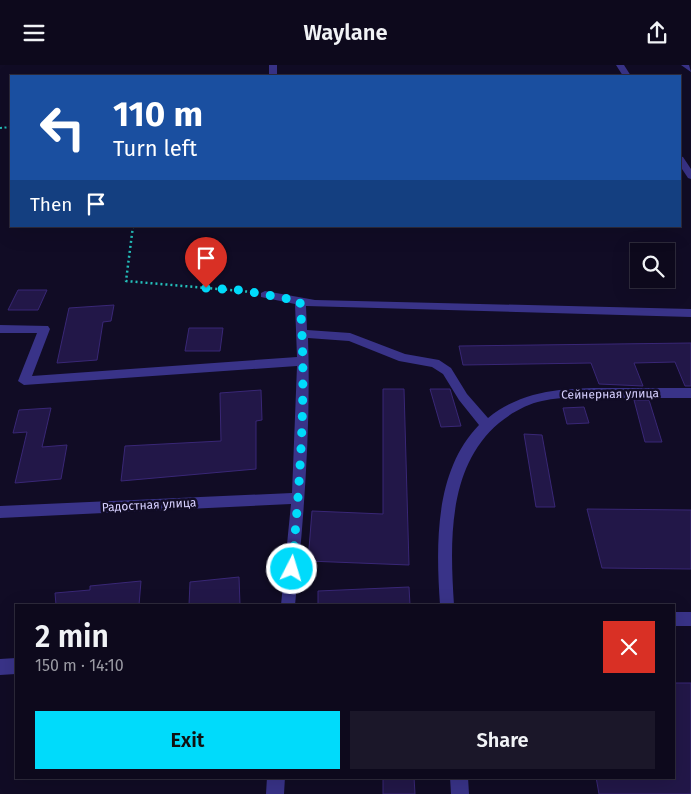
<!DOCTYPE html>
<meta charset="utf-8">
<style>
:root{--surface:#0d091c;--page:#1b1729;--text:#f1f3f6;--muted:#9a9aa3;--line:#2d2a3b;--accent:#00dbfb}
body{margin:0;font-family:"Fira Sans",sans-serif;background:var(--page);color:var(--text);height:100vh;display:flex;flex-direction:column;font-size:19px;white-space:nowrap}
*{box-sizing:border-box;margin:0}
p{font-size:16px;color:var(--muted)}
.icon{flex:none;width:28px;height:28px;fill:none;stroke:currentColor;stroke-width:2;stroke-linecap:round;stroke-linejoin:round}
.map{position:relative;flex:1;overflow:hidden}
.panel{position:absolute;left:15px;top:539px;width:660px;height:175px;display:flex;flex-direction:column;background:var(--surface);border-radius:0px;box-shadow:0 5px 20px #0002,0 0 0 1px var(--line)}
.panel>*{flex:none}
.top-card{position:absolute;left:10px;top:10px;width:671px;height:152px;border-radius:0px;box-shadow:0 5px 20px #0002,0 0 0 1px var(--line);background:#1a4fa0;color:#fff;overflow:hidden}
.tools{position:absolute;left:630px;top:178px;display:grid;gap:10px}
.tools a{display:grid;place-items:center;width:45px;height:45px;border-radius:0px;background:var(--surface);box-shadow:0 5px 20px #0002,0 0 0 1px var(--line);font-size:25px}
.pin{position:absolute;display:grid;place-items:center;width:42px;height:42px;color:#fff;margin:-51px -21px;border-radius:50% 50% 50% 0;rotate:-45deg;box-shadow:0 0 5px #0007}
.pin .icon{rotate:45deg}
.me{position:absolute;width:55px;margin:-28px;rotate:5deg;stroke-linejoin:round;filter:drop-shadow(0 0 4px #0008)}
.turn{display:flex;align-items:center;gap:18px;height:105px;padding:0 20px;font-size:22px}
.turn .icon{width:65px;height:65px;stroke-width:2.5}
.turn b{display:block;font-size:35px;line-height:42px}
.then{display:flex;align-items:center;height:48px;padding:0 20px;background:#0003;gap:10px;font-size:19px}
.round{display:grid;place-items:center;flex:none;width:52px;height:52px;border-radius:0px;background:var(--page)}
.head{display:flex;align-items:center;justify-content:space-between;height:85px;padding:0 20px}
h1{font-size:30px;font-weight:600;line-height:38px}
.button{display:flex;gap:10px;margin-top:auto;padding:10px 20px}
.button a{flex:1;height:58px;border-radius:0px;background:var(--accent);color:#111;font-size:20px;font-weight:600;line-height:58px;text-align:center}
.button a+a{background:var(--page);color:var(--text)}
header{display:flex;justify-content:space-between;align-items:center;height:65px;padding:0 20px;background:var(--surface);font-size:22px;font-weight:600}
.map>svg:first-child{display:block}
.building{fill:#221748;stroke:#392776}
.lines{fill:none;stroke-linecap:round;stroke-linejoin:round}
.path-far1{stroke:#24c0bb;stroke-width:2;stroke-dasharray:2 2.5;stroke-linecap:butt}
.path{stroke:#24c0bb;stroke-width:2.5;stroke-dasharray:2 3;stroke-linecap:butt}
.minor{fill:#393388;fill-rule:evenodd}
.route{stroke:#00dbfb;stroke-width:9;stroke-dasharray:0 16.2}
.labels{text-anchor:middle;stroke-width:5;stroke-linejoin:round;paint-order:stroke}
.street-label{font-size:12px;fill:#d7d0ff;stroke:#110c25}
</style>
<header><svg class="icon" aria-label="menu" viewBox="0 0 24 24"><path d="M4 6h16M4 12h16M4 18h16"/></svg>Waylane<svg class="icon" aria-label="share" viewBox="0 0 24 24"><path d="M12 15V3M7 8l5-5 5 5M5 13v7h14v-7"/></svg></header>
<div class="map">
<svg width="691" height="729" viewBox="0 0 691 729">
<rect width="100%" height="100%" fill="#110c25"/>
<!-- building -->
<path class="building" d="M18,225H47L38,245H8Z
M114,240L111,256L103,257L97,295L57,298L69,243Z
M189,263H223L220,286H185Z
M691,278V321H685L675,297L634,298L643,321L599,319L591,298L463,300L459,281Z
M383,324H404L409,500L308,496L312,446L383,449Z
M430,324H450L461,361L441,362Z
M261,325L262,355L256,356V404L121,416L125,381L221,376L220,328Z
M634,335H649L662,377H645Z
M584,342L589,358L567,359L563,343Z
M51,343L42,382L67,380L61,414L15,418L27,367L13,368L19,345Z
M524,369L542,370L555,442H536Z
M587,444L691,445V504L602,503Z
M239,512L240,540H189L190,517Z
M141,516L139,540H56L55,528L90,525V521Z
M409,522L410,540H318V526Z
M674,618H691V729H599L596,712H674Z
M383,712H414L415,729H383Z"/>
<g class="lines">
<!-- path-far1 -->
<path class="path-far1" d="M0,63L11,62"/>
<!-- path -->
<path class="path" d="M133,161L126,216L252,227"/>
<!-- minor -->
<path class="minor" d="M269,0H277V11H269Z
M616,0H624L631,11H623Z
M681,0H689L691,7Z
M680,91L683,92L691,104V114L688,113L680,101Z
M265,226L315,235L691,244V252L306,241L307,265L350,268L405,289L439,295L451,303L467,329L488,353C525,323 569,323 615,323C640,323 666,323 691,323V333C663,333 635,333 607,333C585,333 563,331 542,336C527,339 511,348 499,358C447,402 450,478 454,540H440C436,481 434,406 479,360L459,335L443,309L432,302L399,296L349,276L308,273C311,362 304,451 295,540H281L291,439L0,453V441L292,428L297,301L24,320L18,316L37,268H0V260L48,261L50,264L32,311L297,292L295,239L261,232V228Z
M674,547H691V561H674Z
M16,593V609L0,610V594Z
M267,712H285L284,729H266Z
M450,712H468L469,729H451Z"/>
</g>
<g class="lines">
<!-- route -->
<path class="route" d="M206,223L240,225L300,236C307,325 300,415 292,504"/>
</g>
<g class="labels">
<!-- street labels -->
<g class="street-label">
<text transform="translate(610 329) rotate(-1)" y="4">Сейнерная улица</text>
<text transform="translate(149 440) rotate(-3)" y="4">Радостная улица</text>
</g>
</g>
</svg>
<div class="tools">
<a><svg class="icon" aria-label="search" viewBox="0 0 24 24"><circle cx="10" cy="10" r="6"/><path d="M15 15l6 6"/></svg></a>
</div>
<div class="pin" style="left:206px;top:223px;background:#d93025"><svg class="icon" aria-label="arrive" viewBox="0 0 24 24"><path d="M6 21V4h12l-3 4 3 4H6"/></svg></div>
<svg class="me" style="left:292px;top:504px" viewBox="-20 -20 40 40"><circle r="17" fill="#00dbfb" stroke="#fff" stroke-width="3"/><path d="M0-11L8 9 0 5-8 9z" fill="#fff"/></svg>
<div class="top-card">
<div class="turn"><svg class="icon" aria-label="left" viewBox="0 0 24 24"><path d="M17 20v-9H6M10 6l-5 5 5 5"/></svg><div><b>110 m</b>Turn left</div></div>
<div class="then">Then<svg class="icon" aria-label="arrive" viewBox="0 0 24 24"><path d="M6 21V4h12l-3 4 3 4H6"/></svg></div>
</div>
<section class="panel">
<div class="head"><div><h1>2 min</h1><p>150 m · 14:10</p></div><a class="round" style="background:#d93025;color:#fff"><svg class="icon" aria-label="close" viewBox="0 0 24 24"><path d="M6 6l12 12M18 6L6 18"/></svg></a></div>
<div class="button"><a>Exit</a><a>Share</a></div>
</section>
</div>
